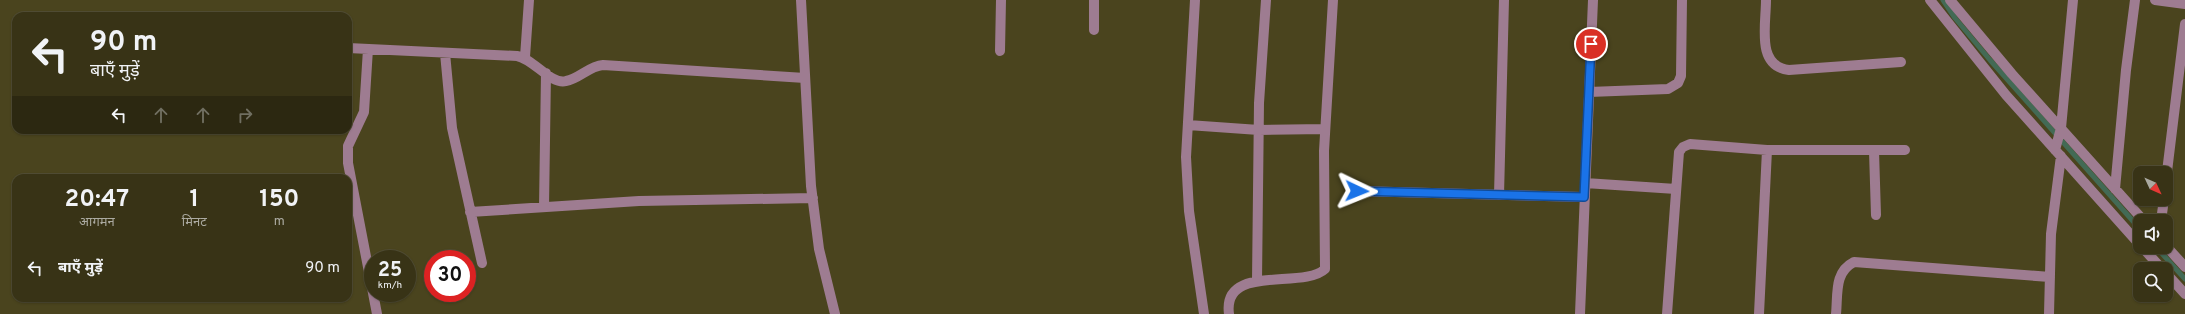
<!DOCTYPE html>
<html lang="hi">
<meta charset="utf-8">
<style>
:root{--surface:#383316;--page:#3f3b1f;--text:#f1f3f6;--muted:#abaaa1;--line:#524e35}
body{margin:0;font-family:Overpass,"Noto Sans Devanagari",sans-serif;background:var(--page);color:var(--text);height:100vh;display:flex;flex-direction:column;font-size:15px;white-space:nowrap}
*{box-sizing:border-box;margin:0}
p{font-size:13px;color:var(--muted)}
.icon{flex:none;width:22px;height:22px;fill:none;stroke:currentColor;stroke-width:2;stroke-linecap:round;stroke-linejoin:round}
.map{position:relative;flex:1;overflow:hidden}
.sheet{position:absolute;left:12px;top:174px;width:340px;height:128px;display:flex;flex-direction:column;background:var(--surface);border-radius:12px;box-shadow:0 1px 3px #0004,0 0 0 1px var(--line)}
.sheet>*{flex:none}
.banner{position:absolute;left:12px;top:12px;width:340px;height:122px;border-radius:12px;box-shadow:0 1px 3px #0004,0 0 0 1px var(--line);background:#383316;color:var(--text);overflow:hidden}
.needle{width:26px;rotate:134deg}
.fabs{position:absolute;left:2133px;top:166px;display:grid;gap:8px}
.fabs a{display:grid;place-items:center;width:40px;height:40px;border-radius:8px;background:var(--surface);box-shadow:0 1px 3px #0004,0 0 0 1px var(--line);font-size:20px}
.speed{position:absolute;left:364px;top:250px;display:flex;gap:8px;font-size:20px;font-weight:700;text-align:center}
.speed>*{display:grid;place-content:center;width:52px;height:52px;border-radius:50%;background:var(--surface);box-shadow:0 1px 3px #0004,0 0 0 1px var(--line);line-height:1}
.speed small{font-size:10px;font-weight:400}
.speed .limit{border:6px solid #d22;background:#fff;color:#111}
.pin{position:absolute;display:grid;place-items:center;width:34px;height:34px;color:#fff;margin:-17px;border:2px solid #fff;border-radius:50%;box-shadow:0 1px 4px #0007}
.me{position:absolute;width:44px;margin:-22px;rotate:92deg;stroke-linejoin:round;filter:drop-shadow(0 0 3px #0008)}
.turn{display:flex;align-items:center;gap:14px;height:84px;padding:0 12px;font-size:18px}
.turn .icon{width:52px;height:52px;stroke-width:2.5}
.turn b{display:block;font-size:28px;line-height:34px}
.lanes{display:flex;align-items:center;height:38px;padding:0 12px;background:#0003;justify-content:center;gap:20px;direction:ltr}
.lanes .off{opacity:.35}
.eta{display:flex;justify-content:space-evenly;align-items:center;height:68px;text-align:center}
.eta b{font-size:24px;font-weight:700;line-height:28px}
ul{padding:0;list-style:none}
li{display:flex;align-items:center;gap:12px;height:52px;padding:0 12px}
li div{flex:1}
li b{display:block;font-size:15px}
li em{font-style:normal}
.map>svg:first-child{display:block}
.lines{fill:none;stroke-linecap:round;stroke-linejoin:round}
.stream{stroke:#436a55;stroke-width:5}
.minor{stroke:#9e7c91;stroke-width:10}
.route-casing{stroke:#114b97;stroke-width:10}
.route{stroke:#1a73e8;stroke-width:7}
</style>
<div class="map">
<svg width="2185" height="314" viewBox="0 0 2185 314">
<rect width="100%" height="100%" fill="#4a441e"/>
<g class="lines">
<!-- stream -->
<path class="stream" d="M1943,0L1955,18L1990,60L2140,229
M2156,247L2185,279"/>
<!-- minor -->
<path class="minor" d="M801,0L811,186L819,249L835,314
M1195,0L1186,157L1189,211L1204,314
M1766,0C1766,26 1756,66 1789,70L1901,62
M1930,0L2006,95L2140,245
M1950,0L2012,74L2144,221
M2155,0L2185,4
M1094,30V0
M348,48L517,56C534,59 551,85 566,81C579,79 589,66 603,65L805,78
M368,49L364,112L348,146V163L373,293
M1000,51L1001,0
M445,53L452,128L482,263
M525,57L529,0
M1589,92L1668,89L1678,83L1681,76L1682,0
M1188,125L1259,130L1325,129
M2055,150L2061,128L2073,0
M1874,151L1876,215
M2166,180L2185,24
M1585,183L1676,189
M2115,189L2126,70L2135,0
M1357,191L1584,197
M1499,195L1504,0
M544,207L546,73
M470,212L639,201L813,198
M2161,221L2164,199
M2166,246L2185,267
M2142,247L2162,269
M2166,273L2185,294
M1257,281L1259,103L1266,0
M373,293L377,314
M1229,314C1222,263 1303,290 1325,269L1324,151L1333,0
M1580,314L1593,0
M1667,314L1679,152L1683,147L1690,144L1767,150H1905
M1759,314L1767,150
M1836,314C1838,294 1834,272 1854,262L2050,277
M2049,314L2051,234L2061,156"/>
</g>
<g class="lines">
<defs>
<path id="route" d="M1357,191L1584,197L1591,44"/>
</defs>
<!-- route casing -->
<use href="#route" class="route-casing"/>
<!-- route -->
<use href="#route" class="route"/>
</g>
</svg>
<div class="fabs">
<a><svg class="needle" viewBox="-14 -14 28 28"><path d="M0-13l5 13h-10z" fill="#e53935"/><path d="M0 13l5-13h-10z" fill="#abaaa1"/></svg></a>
<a><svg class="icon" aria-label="sound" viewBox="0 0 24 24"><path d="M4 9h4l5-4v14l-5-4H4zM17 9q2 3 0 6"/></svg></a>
<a><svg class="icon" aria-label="search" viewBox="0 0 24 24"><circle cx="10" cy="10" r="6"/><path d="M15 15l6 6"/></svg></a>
</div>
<div class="speed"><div>25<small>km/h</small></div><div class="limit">30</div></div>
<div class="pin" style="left:1591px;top:44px;background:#d93025"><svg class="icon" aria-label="arrive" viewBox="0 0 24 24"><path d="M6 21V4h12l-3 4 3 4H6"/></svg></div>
<svg class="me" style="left:1357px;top:191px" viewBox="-20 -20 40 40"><path d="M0-17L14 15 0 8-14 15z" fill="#1a73e8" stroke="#fff" stroke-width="4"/></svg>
<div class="banner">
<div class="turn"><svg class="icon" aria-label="left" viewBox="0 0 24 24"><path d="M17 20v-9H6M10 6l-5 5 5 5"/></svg><div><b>90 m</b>बाएँ मुड़ें</div></div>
<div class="lanes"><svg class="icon" aria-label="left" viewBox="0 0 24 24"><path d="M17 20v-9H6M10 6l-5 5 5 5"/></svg><svg class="icon off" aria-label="ahead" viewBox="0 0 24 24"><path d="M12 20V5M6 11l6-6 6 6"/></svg><svg class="icon off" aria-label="ahead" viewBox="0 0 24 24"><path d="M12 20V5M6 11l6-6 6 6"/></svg><svg class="icon off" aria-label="right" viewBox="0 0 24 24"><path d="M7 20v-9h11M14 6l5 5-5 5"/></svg></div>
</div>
<section class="sheet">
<div class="eta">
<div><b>20:47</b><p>आगमन</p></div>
<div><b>1</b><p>मिनट</p></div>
<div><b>150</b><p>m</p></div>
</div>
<ul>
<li><svg class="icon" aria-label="left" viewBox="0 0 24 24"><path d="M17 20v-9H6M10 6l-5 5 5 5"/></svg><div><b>बाएँ मुड़ें</b></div><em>90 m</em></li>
</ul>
</section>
</div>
